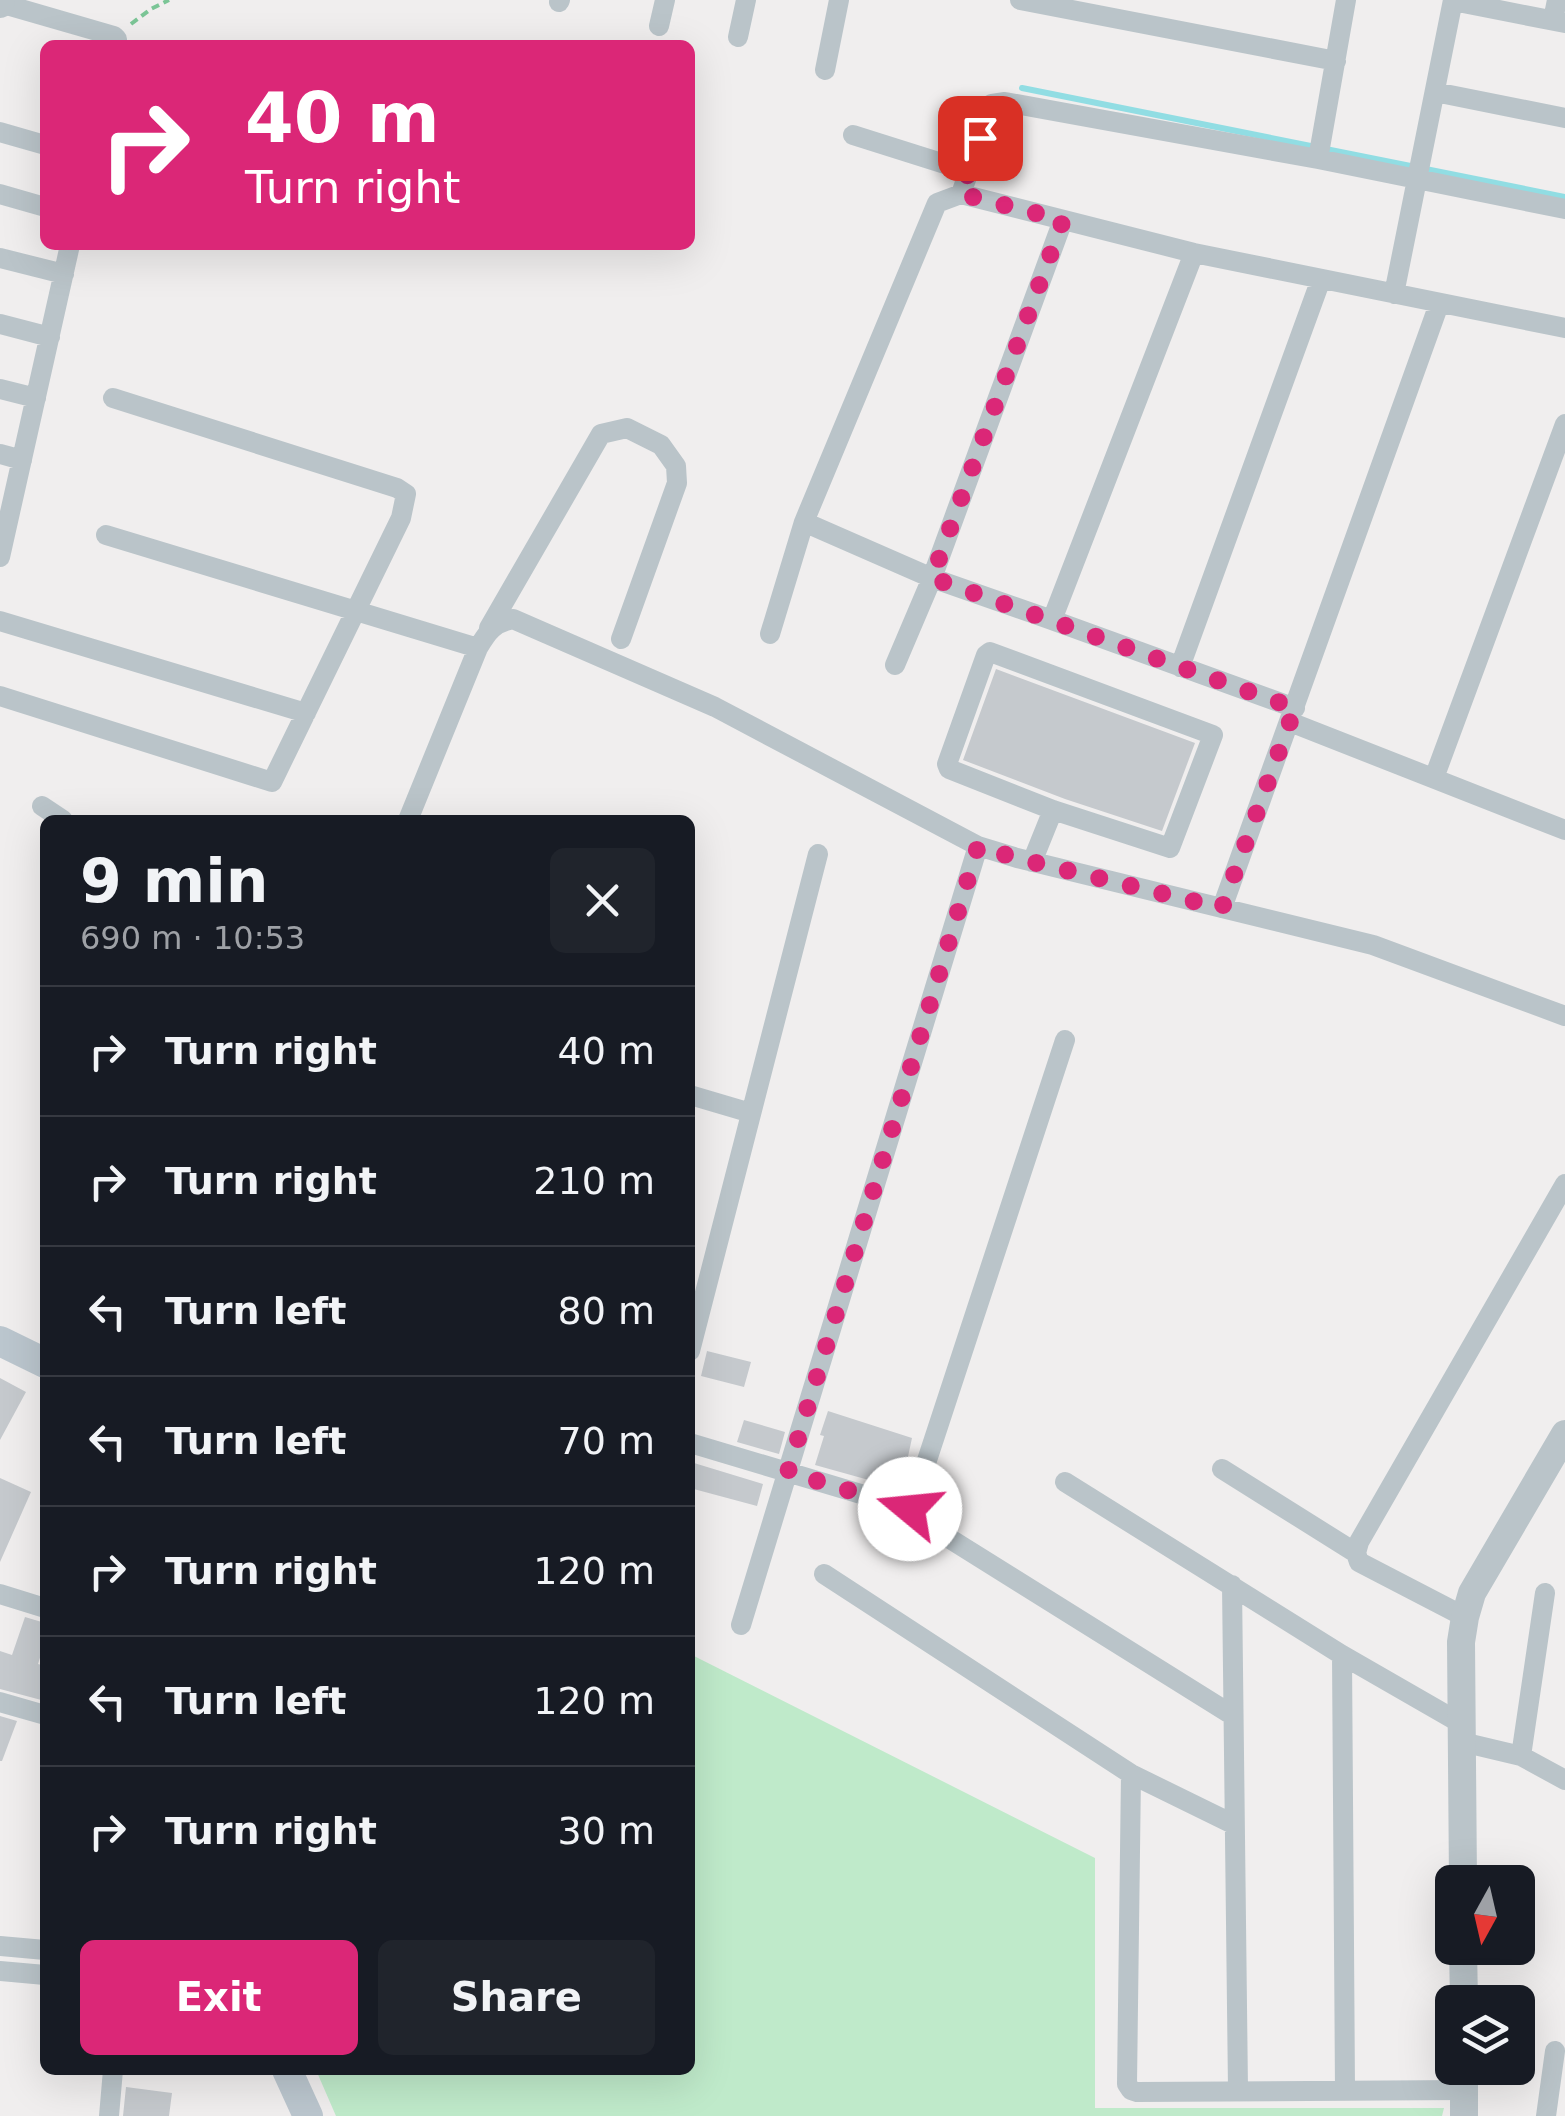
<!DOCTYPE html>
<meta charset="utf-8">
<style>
:root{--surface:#171b24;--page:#20242c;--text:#f1f3f6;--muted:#9ea1a6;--line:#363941;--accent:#db2777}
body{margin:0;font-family:"DejaVu Sans",sans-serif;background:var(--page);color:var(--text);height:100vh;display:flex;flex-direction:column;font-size:38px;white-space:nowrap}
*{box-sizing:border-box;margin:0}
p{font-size:32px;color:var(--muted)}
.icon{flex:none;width:55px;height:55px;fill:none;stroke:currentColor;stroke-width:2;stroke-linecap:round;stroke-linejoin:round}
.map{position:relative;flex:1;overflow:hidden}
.drawer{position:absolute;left:40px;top:815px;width:655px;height:1260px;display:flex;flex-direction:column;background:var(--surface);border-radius:15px;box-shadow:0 10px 40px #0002}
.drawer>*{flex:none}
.guide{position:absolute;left:40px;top:40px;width:655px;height:210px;border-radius:15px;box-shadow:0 10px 40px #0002;background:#db2777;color:#fff;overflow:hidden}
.needle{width:65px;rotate:188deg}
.fabs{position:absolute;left:1435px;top:1865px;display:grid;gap:20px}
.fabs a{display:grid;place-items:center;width:100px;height:100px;border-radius:15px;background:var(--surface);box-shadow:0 10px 40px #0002;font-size:50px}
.pin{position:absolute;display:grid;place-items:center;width:85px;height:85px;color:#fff;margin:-42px;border-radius:20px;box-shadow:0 5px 15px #0006}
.me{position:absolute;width:110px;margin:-55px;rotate:287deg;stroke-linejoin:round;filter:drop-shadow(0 0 8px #0008)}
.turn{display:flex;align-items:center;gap:35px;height:210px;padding:0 40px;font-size:45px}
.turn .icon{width:130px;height:130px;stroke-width:2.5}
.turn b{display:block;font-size:70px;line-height:85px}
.round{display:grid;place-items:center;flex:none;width:105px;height:105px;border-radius:15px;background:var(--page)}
.headline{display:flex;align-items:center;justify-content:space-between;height:170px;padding:0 40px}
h1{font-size:60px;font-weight:600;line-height:75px}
.primary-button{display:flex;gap:20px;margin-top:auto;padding:20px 40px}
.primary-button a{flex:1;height:115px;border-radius:15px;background:var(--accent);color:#fff;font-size:40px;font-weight:600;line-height:115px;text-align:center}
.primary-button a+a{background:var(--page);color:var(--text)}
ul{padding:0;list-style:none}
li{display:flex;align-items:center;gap:30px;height:130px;padding:0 40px;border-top:2px solid var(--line)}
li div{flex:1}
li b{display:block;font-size:38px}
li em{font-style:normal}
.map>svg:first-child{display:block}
.green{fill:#bfeaca}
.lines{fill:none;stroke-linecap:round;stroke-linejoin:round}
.stream{stroke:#91dde3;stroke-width:6}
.building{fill:#c5c9cd}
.path{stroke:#7bc596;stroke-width:4;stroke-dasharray:8 5;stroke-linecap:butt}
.minor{stroke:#bac4c9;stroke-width:20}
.tertiary{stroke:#bac4c9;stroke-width:28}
.secondary{stroke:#bbc6ce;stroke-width:30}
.route{stroke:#db2777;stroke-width:18;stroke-dasharray:0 32.4}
</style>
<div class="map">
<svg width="1565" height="2116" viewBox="0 0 1565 2116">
<rect width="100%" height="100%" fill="#f0eeee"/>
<!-- green -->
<path class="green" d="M690,1654L1095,1858V2108H1444L1442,2116H336L316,2070H690Z"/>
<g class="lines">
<!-- stream -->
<path class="stream" d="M1022,88L1565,197"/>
</g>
<!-- building -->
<path class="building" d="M996,669L1195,743L1162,831L1065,799L963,760Z
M707,1351L751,1362L744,1387L701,1376Z
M0,1378L26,1392L0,1440Z
M828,1411L912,1438L901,1489L815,1465L824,1436L820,1435Z
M744,1420L785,1432L779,1454L737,1442Z
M694,1463L763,1484L757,1506L690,1488Z
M0,1478L31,1492L0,1562Z
M25,1617L45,1623V1642L38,1664L45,1666V1701L0,1689V1651L12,1655Z
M0,1716L17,1721L2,1761H0Z
M126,2087L172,2093L169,2116H123Z"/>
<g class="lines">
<!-- path -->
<path class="path" d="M131,24L151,9L169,0"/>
<!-- minor -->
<path class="minor" d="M1020,0L1336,61
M1453,1L1565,23
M559,2L560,0
M0,3L114,36L117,39V45
M1553,20L1557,0
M659,26L665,0
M738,37L746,0
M825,70L839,0
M1435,92L1565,118
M0,132L45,145
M853,135L967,171
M1318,159L1346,0
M0,194L45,207
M961,194L992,104L1005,102L1318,159L1565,209
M1194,253L1052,620L932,578L804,522L937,203L961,194L1194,253L1565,328
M0,258L64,274
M1394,294L1453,0
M0,324L50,337
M0,389L36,398
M0,454L22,460
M106,535L478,648
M0,557L70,245
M1052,620L1295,708
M0,621L306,713
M489,628L601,434L627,428L661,445L676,466L677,483L621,639
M770,634L804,522
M990,652L1213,735L1170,848L1053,810L949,769L947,764L986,655Z
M895,665L932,578L1063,220
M1180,667L1321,279
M0,696L272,782L401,518L406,494L397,488L113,398
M1290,722L1565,830
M1434,778L1565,424
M42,806L63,820
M408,820L478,648C488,631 494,623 513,619L715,707L978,846L1017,858L1373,945L1565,1016
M1032,862L1053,810
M1222,908L1439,304
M690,1095L751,1113
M690,1351L818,854
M690,1443L911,1509L1065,1040
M1222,1469L1356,1553
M1065,1482L1342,1655L1462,1724
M947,1537L1232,1715
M824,1574L1131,1774L1233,1824
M1232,1585L1238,2090
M0,1594L45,1608
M1465,1617L1359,1562L1356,1553L1359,1542L1565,1184
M741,1625L978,846
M1342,1655L1345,2090
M0,1702L45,1715
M1462,1742L1521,1756L1565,1780
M1521,1756L1545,1593
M1131,1774L1127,2084L1131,2090L1137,2092L1464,2090
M0,1946L45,1950
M0,1971L45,1975
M109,2116L113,2070
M1546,2116L1555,2051"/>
<!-- tertiary -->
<path class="tertiary" d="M0,4L1,0
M1463,1882L1461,1642L1465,1617L1472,1593L1565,1434
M1463,1948L1464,2002
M1464,2068V2116"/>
<!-- secondary -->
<path class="secondary" d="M0,1341L45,1363
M287,2070L308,2116"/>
</g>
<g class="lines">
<!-- route -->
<path class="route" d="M910,1509L788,1472L978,846L1016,858L1222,908L1295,708L932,578L1063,220L961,194L980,138"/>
</g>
</svg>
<div class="fabs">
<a><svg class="needle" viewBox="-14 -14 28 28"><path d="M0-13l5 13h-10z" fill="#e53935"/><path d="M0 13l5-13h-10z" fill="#9ea1a6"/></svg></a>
<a><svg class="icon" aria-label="layers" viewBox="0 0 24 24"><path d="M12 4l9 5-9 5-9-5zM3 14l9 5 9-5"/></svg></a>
</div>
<div class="pin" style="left:980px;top:138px;background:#d93025"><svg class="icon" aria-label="arrive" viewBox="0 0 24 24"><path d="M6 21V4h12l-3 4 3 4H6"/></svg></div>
<svg class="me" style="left:910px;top:1509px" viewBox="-20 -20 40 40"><circle r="19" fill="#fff"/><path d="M0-13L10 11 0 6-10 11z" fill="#db2777"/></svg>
<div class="guide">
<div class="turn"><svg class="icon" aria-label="right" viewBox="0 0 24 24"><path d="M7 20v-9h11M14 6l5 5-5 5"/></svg><div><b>40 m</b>Turn right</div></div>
</div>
<section class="drawer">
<div class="headline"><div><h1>9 min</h1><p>690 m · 10:53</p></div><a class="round"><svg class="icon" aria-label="close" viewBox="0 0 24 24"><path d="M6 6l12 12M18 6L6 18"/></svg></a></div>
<ul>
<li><svg class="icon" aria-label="right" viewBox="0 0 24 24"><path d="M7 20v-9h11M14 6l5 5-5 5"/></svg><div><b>Turn right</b></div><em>40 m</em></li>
<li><svg class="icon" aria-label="right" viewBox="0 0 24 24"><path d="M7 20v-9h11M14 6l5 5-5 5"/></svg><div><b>Turn right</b></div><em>210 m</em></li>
<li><svg class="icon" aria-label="left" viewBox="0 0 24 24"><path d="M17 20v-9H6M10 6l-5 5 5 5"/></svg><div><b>Turn left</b></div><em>80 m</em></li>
<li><svg class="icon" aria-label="left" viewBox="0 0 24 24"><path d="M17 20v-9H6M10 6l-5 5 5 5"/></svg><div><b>Turn left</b></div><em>70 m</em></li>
<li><svg class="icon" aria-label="right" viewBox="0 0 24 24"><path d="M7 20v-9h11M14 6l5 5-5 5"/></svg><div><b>Turn right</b></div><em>120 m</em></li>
<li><svg class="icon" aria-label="left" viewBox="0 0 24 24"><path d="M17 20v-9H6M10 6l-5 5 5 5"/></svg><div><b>Turn left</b></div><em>120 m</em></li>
<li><svg class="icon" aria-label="right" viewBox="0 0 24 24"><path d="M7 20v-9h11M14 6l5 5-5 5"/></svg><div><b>Turn right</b></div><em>30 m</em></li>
</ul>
<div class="primary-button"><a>Exit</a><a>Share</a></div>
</section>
</div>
